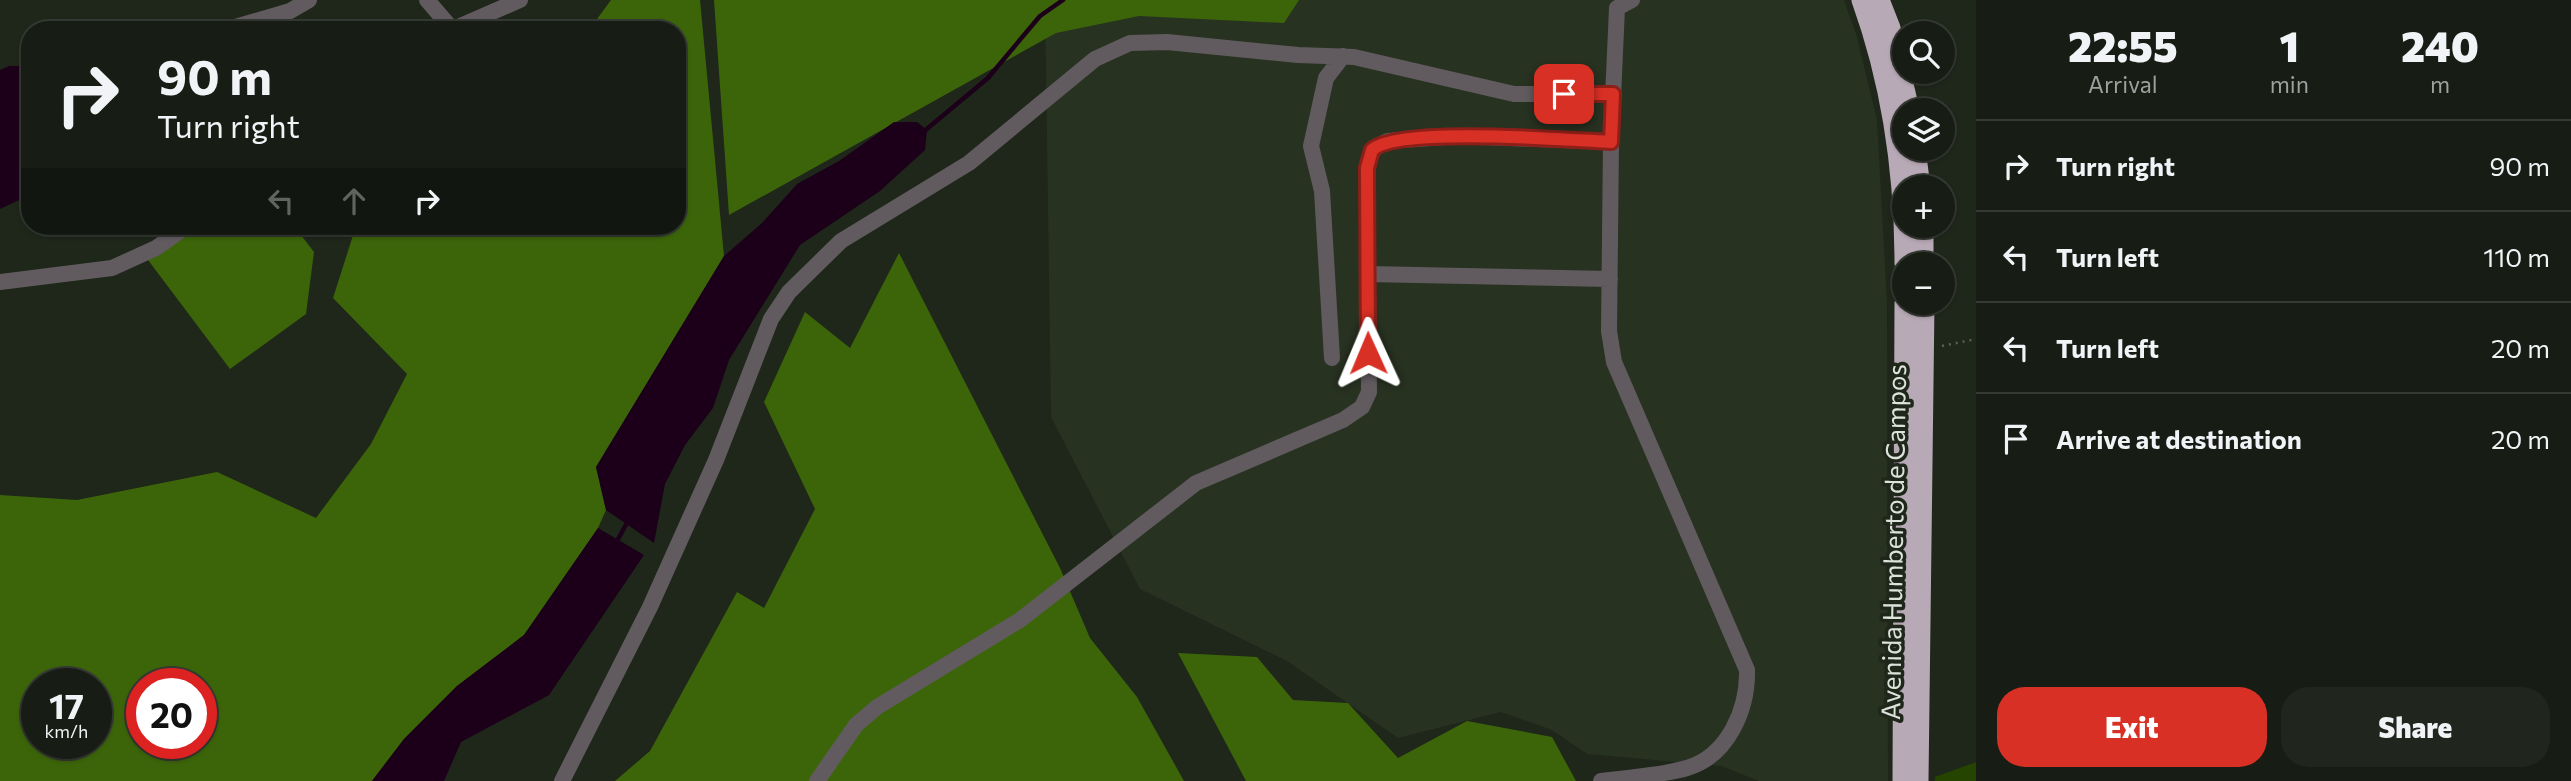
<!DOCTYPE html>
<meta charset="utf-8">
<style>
:root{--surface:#171c14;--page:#20251d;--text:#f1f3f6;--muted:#9ea1a0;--line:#363a34;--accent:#d93025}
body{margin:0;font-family:Commissioner,sans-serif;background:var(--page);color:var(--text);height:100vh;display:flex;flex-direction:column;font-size:26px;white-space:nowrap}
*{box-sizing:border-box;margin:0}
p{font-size:23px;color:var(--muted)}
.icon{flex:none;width:38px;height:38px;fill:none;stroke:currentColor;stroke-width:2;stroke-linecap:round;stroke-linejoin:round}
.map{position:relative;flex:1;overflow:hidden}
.side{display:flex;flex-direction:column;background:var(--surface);width:595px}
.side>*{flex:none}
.guide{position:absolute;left:21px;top:21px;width:665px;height:214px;border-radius:28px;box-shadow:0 2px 5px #0004,0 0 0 2px var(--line);background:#171c14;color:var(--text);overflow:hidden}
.buttons{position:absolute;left:1892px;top:21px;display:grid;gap:14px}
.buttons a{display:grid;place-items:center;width:63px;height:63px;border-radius:50%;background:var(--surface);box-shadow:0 2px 5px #0004,0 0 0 2px var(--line);font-size:35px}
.speed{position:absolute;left:21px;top:668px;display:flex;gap:14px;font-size:35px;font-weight:700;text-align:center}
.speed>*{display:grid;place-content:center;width:91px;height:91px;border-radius:50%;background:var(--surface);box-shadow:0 2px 5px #0004,0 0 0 2px var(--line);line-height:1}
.speed small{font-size:18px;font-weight:400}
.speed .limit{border:10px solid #d22;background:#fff;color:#111}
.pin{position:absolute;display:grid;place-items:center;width:60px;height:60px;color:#fff;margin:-30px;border-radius:14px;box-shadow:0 4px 10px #0006}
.me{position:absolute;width:77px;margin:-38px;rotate:359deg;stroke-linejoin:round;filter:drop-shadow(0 0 5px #0008)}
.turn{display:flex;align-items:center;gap:24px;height:147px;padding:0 21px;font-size:32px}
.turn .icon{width:91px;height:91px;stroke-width:2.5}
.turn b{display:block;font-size:49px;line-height:60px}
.lanes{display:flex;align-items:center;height:66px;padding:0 21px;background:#0003;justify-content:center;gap:35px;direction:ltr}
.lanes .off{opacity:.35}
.eta{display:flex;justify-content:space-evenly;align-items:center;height:119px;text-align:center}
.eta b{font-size:42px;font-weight:800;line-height:49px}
.button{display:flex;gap:14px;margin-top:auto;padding:14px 21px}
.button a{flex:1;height:80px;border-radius:28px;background:var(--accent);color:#fff;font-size:28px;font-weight:800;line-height:80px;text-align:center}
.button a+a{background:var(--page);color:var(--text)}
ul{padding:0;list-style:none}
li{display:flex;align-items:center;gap:21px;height:91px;padding:0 21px;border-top:2px solid var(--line)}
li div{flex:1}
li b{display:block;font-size:26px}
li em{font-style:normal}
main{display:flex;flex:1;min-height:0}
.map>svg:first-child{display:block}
.built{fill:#283221}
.green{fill:#254400}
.forest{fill:#3c650a;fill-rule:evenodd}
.water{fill:#1c001a}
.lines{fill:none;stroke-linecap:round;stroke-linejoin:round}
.stream{stroke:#1c001a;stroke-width:4.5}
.path{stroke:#5a6056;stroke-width:2.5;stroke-dasharray:2 5;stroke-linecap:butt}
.minor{stroke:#615b60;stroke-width:16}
.highway{stroke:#b7a9b5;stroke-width:21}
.route-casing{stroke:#8d1f18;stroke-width:18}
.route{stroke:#d93025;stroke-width:12}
.labels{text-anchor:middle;stroke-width:7;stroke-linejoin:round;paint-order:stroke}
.street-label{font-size:26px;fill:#dde2da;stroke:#1f261a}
</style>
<main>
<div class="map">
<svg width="1976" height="781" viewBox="0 0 1976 781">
<rect width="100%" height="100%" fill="#1f261a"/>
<!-- built -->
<path class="built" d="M1045,0H1844L1857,37L1877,120L1887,302L1888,781H1759L1721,766L1587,754L1552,730L1501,712L1398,738L1287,661L1140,589L1051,417Z"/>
<!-- green -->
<path class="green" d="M1976,762V781H1935V777Z"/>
<!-- forest -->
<path class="forest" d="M611,0H700L724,256L596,467L606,510L598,528L524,635L457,686L404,739L372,781H0V495L77,500L217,472L316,518L371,444L407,374L333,298L356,226H677V30H589ZM37,684H96V744H37ZM142,684H201V744H142Z
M714,0H1299L1284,23L1139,16L1056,33L729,215Z
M185,226H294L314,252L306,314L230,369L145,256Z
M899,253L1060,568L1090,638L1137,697L1184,781H615L650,751L737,592L764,608L815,509L764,402L805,312L850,348Z
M1178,653L1257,657L1293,700L1348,703L1398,758L1467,721L1552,737L1576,781H1246Z"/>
<!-- water -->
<path class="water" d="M9,66H30V195L0,209V70Z
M894,122H917L927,130L925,150L880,191L800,245L729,360L713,408L685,445L665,484L654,543L606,510L596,467L724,256L762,223L797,184L839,161Z
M598,528L644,555L549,695L461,742L444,781H372L404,739L457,686L524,635Z"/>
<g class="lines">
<!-- stream -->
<path class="stream" d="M922,133L988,78L1040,16L1063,0
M617,541L628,521"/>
<!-- path -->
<path class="path" d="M1942,346L1976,339"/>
<!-- minor -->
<path class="minor" d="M427,0L452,29
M225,30L290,11L309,0
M451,30L520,0
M1368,274L1610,279
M0,282L112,268L156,248L187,226
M1332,358L1322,191L1311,146L1326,78L1343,56
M562,781L650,607L716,460L771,319L789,292L841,241L969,163L1095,59L1130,43L1167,42L1298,55L1354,57L1514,94H1613
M817,781L856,725L877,707L1020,620L1196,483L1343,420L1362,407L1369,392L1367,168C1370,153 1373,147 1388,141L1460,136L1611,142
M1601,781C1629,777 1660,776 1687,768C1728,756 1748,709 1747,670L1614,362L1609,331L1611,142L1617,8L1632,0"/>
<!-- highway -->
<path class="highway" d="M1862,0C1893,86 1905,173 1905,264
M1879,0L1890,28L1909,110
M1915,149L1920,187
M1923,226V264
M1903,781L1905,303
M1918,781L1924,303"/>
</g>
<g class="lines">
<defs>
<path id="route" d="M1368,353L1367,168L1372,150C1396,126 1570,140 1611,142L1613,94H1564"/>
</defs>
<!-- route casing -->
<use href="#route" class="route-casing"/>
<!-- route -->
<use href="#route" class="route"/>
</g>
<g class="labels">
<!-- street labels -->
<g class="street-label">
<text transform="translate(1894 542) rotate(-89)" y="9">Avenida Humberto de Campos</text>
</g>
</g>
</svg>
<div class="buttons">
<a><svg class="icon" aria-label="search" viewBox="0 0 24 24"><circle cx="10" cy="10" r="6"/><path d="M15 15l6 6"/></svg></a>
<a><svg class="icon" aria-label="layers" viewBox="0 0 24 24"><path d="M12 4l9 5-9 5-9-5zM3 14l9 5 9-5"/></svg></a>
<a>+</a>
<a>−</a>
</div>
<div class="speed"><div>17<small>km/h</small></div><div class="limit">20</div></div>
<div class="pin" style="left:1564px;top:94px;background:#d93025"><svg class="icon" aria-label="arrive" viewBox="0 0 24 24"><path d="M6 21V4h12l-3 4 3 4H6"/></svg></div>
<svg class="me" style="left:1368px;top:353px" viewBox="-20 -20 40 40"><path d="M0-17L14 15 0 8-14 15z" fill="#d93025" stroke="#fff" stroke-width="4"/></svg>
<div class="guide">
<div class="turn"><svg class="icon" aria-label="right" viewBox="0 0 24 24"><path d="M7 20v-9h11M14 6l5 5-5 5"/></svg><div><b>90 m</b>Turn right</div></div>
<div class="lanes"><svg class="icon off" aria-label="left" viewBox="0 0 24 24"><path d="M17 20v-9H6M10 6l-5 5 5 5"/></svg><svg class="icon off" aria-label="ahead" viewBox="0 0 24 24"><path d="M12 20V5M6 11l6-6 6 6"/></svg><svg class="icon" aria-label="right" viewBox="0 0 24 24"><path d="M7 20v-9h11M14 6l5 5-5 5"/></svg></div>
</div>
</div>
<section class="side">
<div class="eta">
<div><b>22:55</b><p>Arrival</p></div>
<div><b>1</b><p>min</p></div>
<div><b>240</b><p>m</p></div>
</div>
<ul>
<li><svg class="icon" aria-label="right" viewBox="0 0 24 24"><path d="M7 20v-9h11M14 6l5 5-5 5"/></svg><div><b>Turn right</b></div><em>90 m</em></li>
<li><svg class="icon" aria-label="left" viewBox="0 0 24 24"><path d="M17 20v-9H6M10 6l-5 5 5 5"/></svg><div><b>Turn left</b></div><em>110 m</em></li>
<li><svg class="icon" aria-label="left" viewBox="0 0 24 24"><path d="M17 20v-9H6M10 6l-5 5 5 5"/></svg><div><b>Turn left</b></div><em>20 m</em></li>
<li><svg class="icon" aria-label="arrive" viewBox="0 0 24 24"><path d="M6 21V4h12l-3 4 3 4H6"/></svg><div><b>Arrive at destination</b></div><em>20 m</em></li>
</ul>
<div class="button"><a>Exit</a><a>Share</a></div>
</section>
</main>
